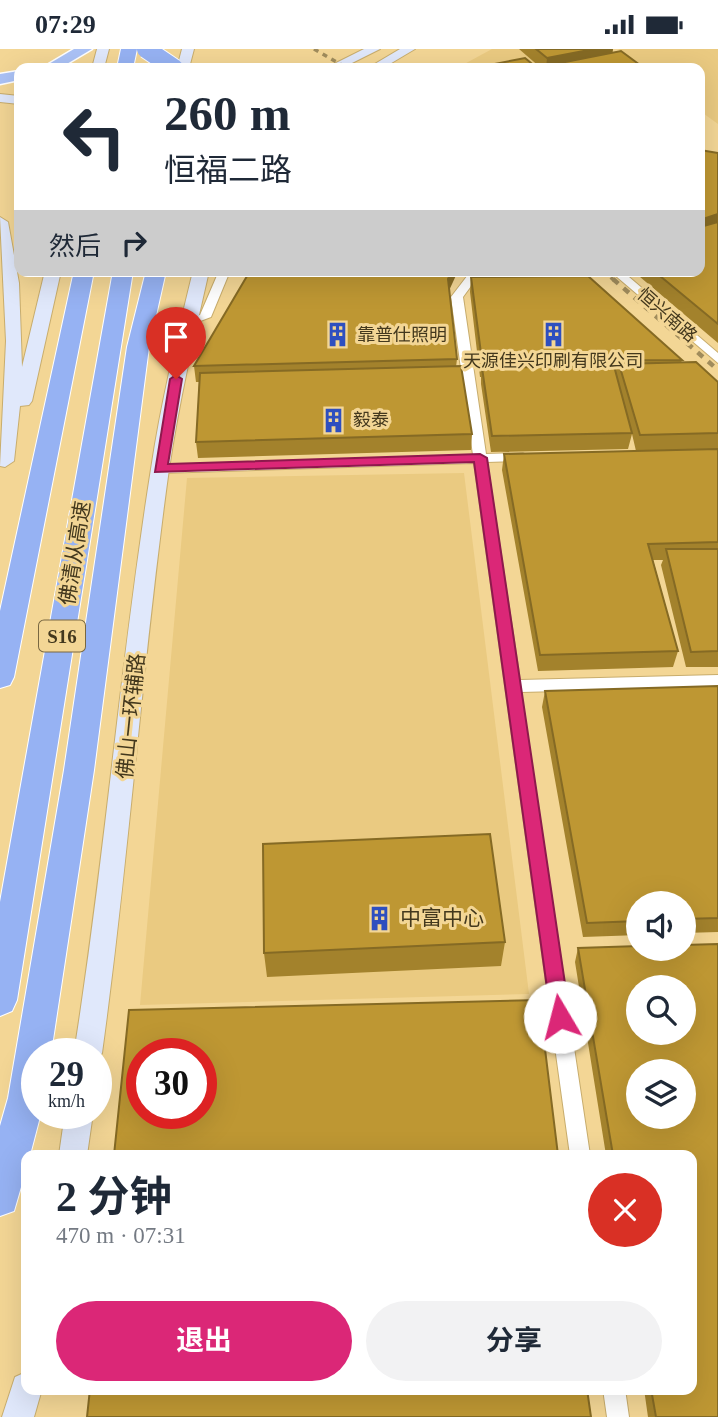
<!DOCTYPE html>
<html lang="zh">
<meta charset="utf-8">
<style>
:root{--surface:#fff;--page:#f2f2f3;--text:#1f2937;--muted:#747a83;--accent:#db2777}
body{margin:0;font-family:"Times New Roman","Noto Sans SC",serif;background:var(--page);color:var(--text);height:100vh;display:flex;flex-direction:column;font-size:26px;white-space:nowrap}
*{box-sizing:border-box;margin:0}
p{font-size:23px;color:var(--muted)}
.icon{flex:none;width:38px;height:38px;fill:none;stroke:currentColor;stroke-width:2;stroke-linecap:round;stroke-linejoin:round}
.map{position:relative;flex:1;overflow:hidden}
.details{position:absolute;left:21px;top:1101px;width:676px;height:245px;display:flex;flex-direction:column;background:var(--surface);border-radius:14px;box-shadow:0 7px 28px #0002}
.details>*{flex:none}
.banner{position:absolute;left:14px;top:14px;width:691px;height:214px;border-radius:14px;box-shadow:0 7px 28px #0002;background:#fff;color:var(--text);overflow:hidden}
.tools{position:absolute;left:626px;top:842px;display:grid;gap:14px}
.tools a{display:grid;place-items:center;width:70px;height:70px;border-radius:50%;background:var(--surface);box-shadow:0 7px 28px #0002;font-size:35px}
.speed{position:absolute;left:21px;top:989px;display:flex;gap:14px;font-size:35px;font-weight:700;text-align:center}
.speed>*{display:grid;place-content:center;width:91px;height:91px;border-radius:50%;background:var(--surface);box-shadow:0 7px 28px #0002;line-height:1}
.speed small{font-size:18px;font-weight:400}
.speed .limit{border:10px solid #d22;background:#fff;color:#111}
.pin{position:absolute;display:grid;place-items:center;width:60px;height:60px;color:#fff;margin:-72px -30px;border-radius:50% 50% 50% 0;rotate:-45deg;box-shadow:0 0 7px #0007}
.pin .icon{rotate:45deg}
.me{position:absolute;width:77px;margin:-38px;rotate:352deg;stroke-linejoin:round;filter:drop-shadow(0 0 5px #0008)}
.turn{display:flex;align-items:center;gap:24px;height:147px;padding:0 35px;font-size:32px}
.turn .icon{width:91px;height:91px;stroke-width:2.5}
.turn b{display:block;font-size:49px;line-height:60px}
.then{display:flex;align-items:center;height:66px;padding:0 35px;background:#0003;gap:14px;font-size:26px}
.round{display:grid;place-items:center;flex:none;width:74px;height:74px;border-radius:37px;background:var(--page)}
.summary{display:flex;align-items:center;justify-content:space-between;height:119px;padding:0 35px}
h1{font-size:42px;font-weight:700;line-height:52px}
.action{display:flex;gap:14px;margin-top:auto;padding:14px 35px}
.action a{flex:1;height:80px;border-radius:42px;background:var(--accent);color:#fff;font-size:28px;font-weight:700;line-height:80px;text-align:center}
.action a+a{background:var(--page);color:var(--text)}
.status{display:flex;justify-content:space-between;align-items:center;height:49px;padding:0 35px;background:var(--surface);direction:ltr}
.status svg{height:19px;fill:currentColor}
.map>svg:first-child{display:block}
.built{fill:#eaca81}
.lines{fill:none;stroke-linecap:round;stroke-linejoin:round}
.minor-casing{stroke:#c8ad6d;stroke-width:2}
.secondary-casing{stroke:#c8ad6d;stroke-width:2}
.trunk-casing{stroke:#fff;stroke-width:3}
.motorway-casing{stroke:#fff;stroke-width:2}
.minor{fill:#fff;fill-rule:evenodd}
.secondary{fill:#e0e8fb;fill-rule:evenodd}
.trunk{fill:#abc2f6;fill-rule:evenodd}
.motorway{fill:#96b2f3;fill-rule:evenodd}
.rail-far1{stroke:#a08c5c;stroke-width:3.5;stroke-dasharray:5 5;stroke-linecap:butt}
.rail{stroke:#a08c5c;stroke-width:4.5;stroke-dasharray:7 7;stroke-linecap:butt}
.motorway-bridge-casing{stroke:#fff;stroke-width:20;stroke-linecap:butt}
.motorway-bridge{stroke:#96b2f3;stroke-width:18}
.wall{fill:#a3822c;fill-rule:evenodd}
.shaded-wall{fill:#856a24}
.building{fill:#be9733;stroke:#856a24;stroke-width:2;fill-rule:evenodd}
.route{fill:#db2777;stroke:#8e194d;stroke-width:2}
.labels{text-anchor:middle;stroke-width:6;stroke-linejoin:round;paint-order:stroke}
.far-street-label{font-size:18px;fill:#43381d;stroke:#f3d695}
.far-poi-label{font-size:18px;fill:#43381d;stroke:#f3d695;text-anchor:start}
.shield{fill:#f3d695;stroke:#786741;stroke-width:2}
.shield-label{font-size:19px;font-weight:bold;fill:#43381d}
.street-label{font-size:21px;fill:#43381d;stroke:#f3d695}
.poi-label{font-size:21px;fill:#43381d;stroke:#f3d695;text-anchor:start}
</style>
<div class="status"><b>07:29</b><svg viewBox="0 0 49 12"><path d="M0 12V9h3v3zM5 12V6h3v6zM10 12V3h3v9zM15 12V0h3v12zM26 1h20v11H26zM47 4h2v5h-2z"/></svg></div>
<div class="map">
<svg width="718" height="1368" viewBox="0 0 718 1368">
<rect width="100%" height="100%" fill="#f3d695"/>
<!-- built -->
<path class="built" d="M492,0H609L635,19H457Z
M618,0H718V75L700,62V19H644Z
M464,424L529,945L140,956L187,429Z"/>
<g class="lines">
<defs>
<path id="minor" d="M219,222H230L211,268L195,274H187V270L200,266Z
M471,222H482L463,248L486,405L523,404L529,408L523,412L487,413L520,631L718,626V638L521,643L590,1106H570L474,414L160,424L153,420L160,416L473,406L451,248Z
M610,222H622L718,304V314Z
M603,1340H625L629,1368H607Z"/>
<path id="secondary" d="M97,0H109L104,19H92Z
M182,0H194L189,19H177Z
M364,0H380L342,19H326Z
M400,0H415L383,19H368Z
M0,45L19,47V55L0,53Z
M0,168L8,173L19,234L22,318L45,222H61L32,352L29,356L20,357L14,412L5,418L0,417L6,292Z
M193,222H209C194,288 179,353 169,420C142,614 129,810 102,1004L96,1014V1004H74C105,810 120,614 151,420C161,353 177,288 193,222Z
M65,1064H93L87,1106H59Z
M26,1323V1340H42L34,1368H2L15,1328Z"/>
<path id="trunk" d="M74,0H92L60,19H42Z
M19,22V31L0,35V25Z"/>
<path id="motorway" d="M121,0H137L133,19H117Z
M74,222H94L14,628L10,636L0,639V562Z
M113,222H133L17,951L12,962L0,967V853Z
M146,222H166L149,298L94,721L51,1004H37V1064H41L30,1106H26V1121L14,1162L0,1167V1077L8,1049L64,721L127,298Z"/>
</defs>
<!-- minor casing -->
<use href="#minor" class="minor-casing"/>
<!-- secondary casing -->
<use href="#secondary" class="secondary-casing"/>
<!-- trunk casing -->
<use href="#trunk" class="trunk-casing"/>
<!-- motorway casing -->
<use href="#motorway" class="motorway-casing"/>
<!-- minor -->
<use href="#minor" class="minor"/>
<!-- secondary -->
<use href="#secondary" class="secondary"/>
<!-- trunk -->
<use href="#trunk" class="trunk"/>
<!-- motorway -->
<use href="#motorway" class="motorway"/>
<!-- rail-far1 -->
<path class="rail-far1" d="M314,0L347,19
M603,222L615,232"/>
<!-- rail -->
<path class="rail" d="M613,230L718,321"/>
<defs>
<path id="motorway-bridge" d="M146,0L174,19"/>
</defs>
<!-- motorway-bridge casing -->
<use href="#motorway-bridge" class="motorway-bridge-casing"/>
<!-- motorway-bridge -->
<use href="#motorway-bridge" class="motorway-bridge"/>
</g>
<!-- wall -->
<path class="wall" d="M519,0H613L612,4L644,19H541Z
M718,104V294L633,222H700Z
M473,222H585V227L682,311L681,314L718,333V618H686L661,516L663,511H653L678,602L673,618L538,622L502,421L504,405L636,402L632,385L628,400L491,403L481,335V328H480L470,243L471,224Z
M449,242L457,310L456,318L472,385L471,401L198,409L196,393L199,333H196L194,317Z
M718,637V883L684,884V854H639V886L583,888L542,658L545,642Z
M505,893L501,917L267,928L264,904Z
M718,895V1368H648L644,1340H691V1106H606L575,913L578,899L639,897V900H684V896ZM639,938H684V984H639ZM639,1022H684V1068H639Z"/>
<!-- shaded-wall -->
<path class="shaded-wall" d="M594,0H613L611,11L555,15V19H546L547,9Z
M718,165V180L700,186V171Z
M452,222H458L447,246L448,230Z"/>
<!-- building -->
<path class="building" d="M536,0H594L547,9Z
M621,2L644,19H560L555,15Z
M525,9L537,19H474Z
M700,101L718,104V165L700,171Z
M718,173V275L654,222H700V178Z
M250,222H452L448,230L457,310L194,317Z
M473,222H512L471,224Z
M588,227L682,311L482,312L471,228Z
M696,313L718,333V384L640,386L619,315Z
M461,317L472,385L196,393L200,324Z
M614,317L632,384L492,387L482,319Z
M718,400V493L648,495L678,602L540,606L504,405Z
M666,500H718V602L691,603Z
M718,637V869L684,870V854H639V872L587,874L545,642Z
M490,785L505,893L264,904L263,795Z
M718,895V1368H656L651,1340H691V1106H613L578,899L639,897V900H684V896ZM639,938H684V984H639ZM639,1022H684V1068H639Z
M539,951L558,1106H114L129,961ZM142,1004H201V1064H142Z
M90,1340H587L591,1368H87Z"/>
<!-- route -->
<path class="route" d="M176,326L182,330L168,415L480,405L487,409L570,968L567,974L560,977L554,974L551,968L474,413L155,423L170,330Z"/>
<!-- icons -->
<defs>
<symbol id="building-bare" viewBox="-9 -9 18 18"><path d="M-4-6H4V6H1V3H-1V6H-4ZM-2.5-4.3h1.7v1.8h-1.7ZM.8-4.3h1.7v1.8H.8ZM-2.5-1h1.7V.8h-1.7ZM.8-1h1.7V.8H.8Z" fill="#2e4fbf" stroke="#f3d695" stroke-width="2.5" paint-order="stroke"/></symbol>
</defs>
<g fill-rule="evenodd">
<use href="#building-bare" x="536" y="268" width="35" height="35"/>
<use href="#building-bare" x="320" y="268" width="35" height="35"/>
<use href="#building-bare" x="316" y="354" width="35" height="35"/>
<use href="#building-bare" x="362" y="852" width="35" height="35"/>
</g>
<g class="labels">
<!-- far-street labels -->
<g class="far-street-label">
<text transform="translate(667 266) rotate(41)" y="6">恒兴南路</text>
</g>
<!-- far-poi labels -->
<g class="far-poi-label">
<text x="357" y="292">靠普仕照明</text>
<text x="553" y="318" text-anchor="middle">天源佳兴印刷有限公司</text>
<text x="353" y="377">毅泰</text>
</g>
<!-- shield labels -->
<rect class="shield" x="39" y="571.5" width="46" height="31" rx="5"/>
<g class="shield-label">
<text x="62" y="594">S16</text>
</g>
<!-- street labels -->
<g class="street-label">
<text transform="translate(75 504) rotate(-81)" y="7">佛清从高速</text>
<text transform="translate(131 667) rotate(-84)" y="7">佛山一环辅路</text>
</g>
<!-- poi labels -->
<g class="poi-label">
<text x="400" y="876">中富中心</text>
</g>
</g>
</svg>
<div class="tools">
<a><svg class="icon" aria-label="sound" viewBox="0 0 24 24"><path d="M4 9h4l5-4v14l-5-4H4zM17 9q2 3 0 6"/></svg></a>
<a><svg class="icon" aria-label="search" viewBox="0 0 24 24"><circle cx="10" cy="10" r="6"/><path d="M15 15l6 6"/></svg></a>
<a><svg class="icon" aria-label="layers" viewBox="0 0 24 24"><path d="M12 4l9 5-9 5-9-5zM3 14l9 5 9-5"/></svg></a>
</div>
<div class="speed"><div>29<small>km/h</small></div><div class="limit">30</div></div>
<div class="pin" style="left:176px;top:330px;background:#d93025"><svg class="icon" aria-label="arrive" viewBox="0 0 24 24"><path d="M6 21V4h12l-3 4 3 4H6"/></svg></div>
<svg class="me" style="left:560px;top:968px" viewBox="-20 -20 40 40"><circle r="19" fill="#fff"/><path d="M0-13L10 11 0 6-10 11z" fill="#db2777"/></svg>
<div class="banner">
<div class="turn"><svg class="icon" aria-label="left" viewBox="0 0 24 24"><path d="M17 20v-9H6M10 6l-5 5 5 5"/></svg><div><b>260 m</b>恒福二路</div></div>
<div class="then">然后<svg class="icon" aria-label="right" viewBox="0 0 24 24"><path d="M7 20v-9h11M14 6l5 5-5 5"/></svg></div>
</div>
<section class="details">
<div class="summary"><div><h1>2 分钟</h1><p>470 m · 07:31</p></div><a class="round" style="background:#d93025;color:#fff"><svg class="icon" aria-label="close" viewBox="0 0 24 24"><path d="M6 6l12 12M18 6L6 18"/></svg></a></div>
<div class="action"><a>退出</a><a>分享</a></div>
</section>
</div>
